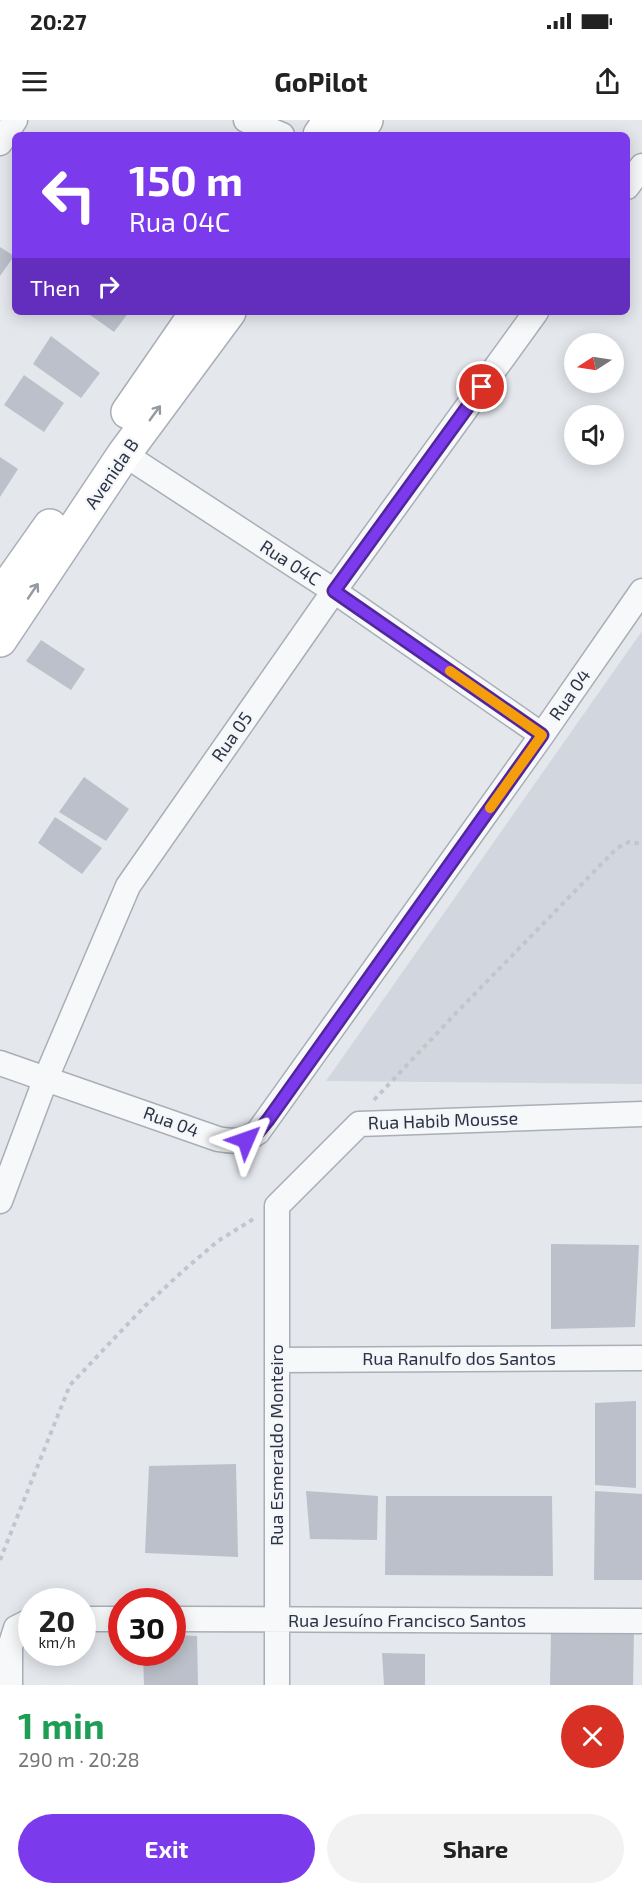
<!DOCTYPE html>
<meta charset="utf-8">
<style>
:root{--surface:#fff;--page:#f2f2f2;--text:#222;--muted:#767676;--accent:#7c3aed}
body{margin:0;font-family:"Exo 2",sans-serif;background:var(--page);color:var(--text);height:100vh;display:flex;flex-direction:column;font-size:22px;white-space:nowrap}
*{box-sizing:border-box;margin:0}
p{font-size:20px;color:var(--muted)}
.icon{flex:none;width:33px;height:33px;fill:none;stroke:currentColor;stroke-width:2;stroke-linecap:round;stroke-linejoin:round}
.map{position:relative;height:1565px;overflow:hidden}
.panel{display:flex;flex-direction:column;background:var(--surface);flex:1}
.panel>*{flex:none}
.guide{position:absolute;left:12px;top:12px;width:618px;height:183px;border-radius:9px;box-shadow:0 3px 15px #0003;background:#7c3aed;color:#fff;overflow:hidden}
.needle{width:39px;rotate:258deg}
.tools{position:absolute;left:564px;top:213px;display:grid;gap:12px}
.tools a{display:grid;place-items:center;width:60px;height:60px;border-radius:50%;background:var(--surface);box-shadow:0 3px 15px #0003;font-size:30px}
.speed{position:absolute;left:18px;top:1468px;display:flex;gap:12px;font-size:30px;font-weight:700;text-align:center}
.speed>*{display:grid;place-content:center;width:78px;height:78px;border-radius:50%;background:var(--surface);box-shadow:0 3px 15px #0003;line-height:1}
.speed small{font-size:15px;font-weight:400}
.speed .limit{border:9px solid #d22;background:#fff;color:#111}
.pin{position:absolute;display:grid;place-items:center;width:51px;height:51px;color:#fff;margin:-26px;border:3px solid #fff;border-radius:50%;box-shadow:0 2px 6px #0007}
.me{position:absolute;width:66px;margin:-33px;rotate:47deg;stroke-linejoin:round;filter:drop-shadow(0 0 4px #0008)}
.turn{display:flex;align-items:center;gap:21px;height:126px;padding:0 18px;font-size:27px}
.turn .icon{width:78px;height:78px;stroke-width:2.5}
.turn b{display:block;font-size:42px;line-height:51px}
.then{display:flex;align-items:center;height:57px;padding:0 18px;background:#0003;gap:12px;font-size:22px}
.round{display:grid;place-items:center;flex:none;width:63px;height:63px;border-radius:32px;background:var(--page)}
.head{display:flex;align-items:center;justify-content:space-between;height:102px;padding:0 18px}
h1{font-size:36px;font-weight:700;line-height:45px;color:#1e9e55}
.button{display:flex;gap:12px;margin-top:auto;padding:12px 18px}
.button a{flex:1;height:69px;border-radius:36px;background:var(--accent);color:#fff;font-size:24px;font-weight:700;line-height:69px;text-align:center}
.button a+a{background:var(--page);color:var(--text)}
.status{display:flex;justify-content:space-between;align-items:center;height:42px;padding:0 30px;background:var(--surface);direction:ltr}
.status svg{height:16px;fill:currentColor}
header{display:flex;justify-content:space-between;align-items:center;height:78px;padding:0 18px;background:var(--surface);font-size:27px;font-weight:700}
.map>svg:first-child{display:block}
.built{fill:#d2d6de}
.building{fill:#bbc0ca}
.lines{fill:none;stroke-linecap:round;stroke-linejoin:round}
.street-casing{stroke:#a9aeb7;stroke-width:27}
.secondary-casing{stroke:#a9aeb7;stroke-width:36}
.path{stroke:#c2c5cb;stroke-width:4;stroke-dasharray:4.5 4.5;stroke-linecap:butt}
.street{stroke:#f7f8fa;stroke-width:24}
.secondary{stroke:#fff;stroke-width:33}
.oneway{stroke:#959aa2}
.route-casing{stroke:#51269a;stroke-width:15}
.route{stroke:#7c3aed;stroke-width:10}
.slow{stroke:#f59e0b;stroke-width:10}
.labels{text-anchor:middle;stroke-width:4.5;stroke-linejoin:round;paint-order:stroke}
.street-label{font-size:18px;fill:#2b3445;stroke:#f4f6f9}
</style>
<div class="status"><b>20:27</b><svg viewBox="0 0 49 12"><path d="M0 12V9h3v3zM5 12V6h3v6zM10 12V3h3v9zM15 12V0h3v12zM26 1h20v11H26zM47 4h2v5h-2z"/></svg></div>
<header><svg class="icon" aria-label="menu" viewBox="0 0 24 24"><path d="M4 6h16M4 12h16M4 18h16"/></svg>GoPilot<svg class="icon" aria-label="share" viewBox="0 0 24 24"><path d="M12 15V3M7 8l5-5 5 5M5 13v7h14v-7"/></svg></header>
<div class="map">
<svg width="642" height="1565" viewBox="0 0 642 1565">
<rect width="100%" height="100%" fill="#e4e7ec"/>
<!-- built -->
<path class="built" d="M642,511V964L326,961Z"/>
<!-- building -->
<path class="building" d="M0,127L14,136L0,156Z
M86,192H129L114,212Z
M51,216L100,253L81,278L33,244Z
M24,255L64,283L44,312L4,285Z
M0,337L18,349L0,377Z
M41,520L85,549L71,570L26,541Z
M84,657L129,689L106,721L59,692Z
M55,697L102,728L82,754L38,723Z
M551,1124L639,1125L635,1207L551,1209Z
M636,1281V1368L595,1365V1283Z
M236,1344L238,1437L145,1433L149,1346Z
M306,1371L378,1376L377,1420L310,1419Z
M595,1371L642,1374V1460H594Z
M386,1376H552L553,1456L385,1455Z
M551,1512H634L633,1565H550Z
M172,1515L197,1516L198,1565H144L143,1533H172Z
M382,1533L425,1534V1565H384Z"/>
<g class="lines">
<defs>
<path id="street" d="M246,0L282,15
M0,23L15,0
M627,67L642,46
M124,334L334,471L542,615
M0,943L218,1019C236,1022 243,1022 258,1012L542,615L642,471
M0,1081L46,958L128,766L334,471L536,192
M277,1240L642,1238
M82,1499H122
M172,1499L642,1501
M10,1565V1527L16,1508L32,1500
M277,1565V1086L359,1004L642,994"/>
<path id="secondary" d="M320,15L330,0
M356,15L366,0
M128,292L197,192
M0,477L50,406
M0,520L124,334L229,192"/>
</defs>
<!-- street casing -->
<use href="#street" class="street-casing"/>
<!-- secondary casing -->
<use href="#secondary" class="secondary-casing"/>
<!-- path -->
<path class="path" d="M374,980L458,891L617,728L629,722L642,724
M0,1440L70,1265L145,1186L184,1150L218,1121L255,1098"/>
<!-- street -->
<use href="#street" class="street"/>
<!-- secondary -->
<use href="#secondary" class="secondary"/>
</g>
<!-- one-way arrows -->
<defs><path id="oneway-shaft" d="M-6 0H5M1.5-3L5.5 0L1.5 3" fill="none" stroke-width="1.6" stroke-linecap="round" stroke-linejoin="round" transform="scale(1.5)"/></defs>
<g class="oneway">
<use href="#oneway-shaft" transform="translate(155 293) rotate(-54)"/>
<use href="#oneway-shaft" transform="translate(33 471) rotate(-56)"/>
</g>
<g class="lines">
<defs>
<path id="route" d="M246,1020L258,1012L268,1000L542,615L334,471L482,267"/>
</defs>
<!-- route casing -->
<use href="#route" class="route-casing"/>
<!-- route -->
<use href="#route" class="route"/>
<!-- slow -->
<path class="slow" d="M450,551L542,615L490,688"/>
</g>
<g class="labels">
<!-- street labels -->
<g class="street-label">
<text transform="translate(112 354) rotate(-56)" y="6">Avenida B</text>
<text transform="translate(290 443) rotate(33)" y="6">Rua 04C</text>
<text transform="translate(570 575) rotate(-55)" y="6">Rua 04</text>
<text transform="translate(232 617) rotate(-55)" y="6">Rua 05</text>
<text transform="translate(443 1001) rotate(-2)" y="6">Rua Habib Mousse</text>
<text transform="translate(171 1002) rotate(20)" y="6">Rua 04</text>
<text x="459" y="1245">Rua Ranulfo dos Santos</text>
<text transform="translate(277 1325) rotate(-90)" y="6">Rua Esmeraldo Monteiro</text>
<text x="407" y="1507">Rua Jesuíno Francisco Santos</text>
</g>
</g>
</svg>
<div class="tools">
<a><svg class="needle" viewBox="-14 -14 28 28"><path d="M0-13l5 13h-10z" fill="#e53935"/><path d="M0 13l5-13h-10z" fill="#767676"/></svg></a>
<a><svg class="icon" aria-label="sound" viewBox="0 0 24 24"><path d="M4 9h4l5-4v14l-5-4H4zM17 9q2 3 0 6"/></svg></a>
</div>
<div class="speed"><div>20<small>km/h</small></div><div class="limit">30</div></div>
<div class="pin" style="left:482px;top:267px;background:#d93025"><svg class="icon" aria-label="arrive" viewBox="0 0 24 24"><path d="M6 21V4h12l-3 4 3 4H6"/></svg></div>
<svg class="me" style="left:246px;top:1020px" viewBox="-20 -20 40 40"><path d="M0-17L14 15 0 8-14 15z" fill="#7c3aed" stroke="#fff" stroke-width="4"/></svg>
<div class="guide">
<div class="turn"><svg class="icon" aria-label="left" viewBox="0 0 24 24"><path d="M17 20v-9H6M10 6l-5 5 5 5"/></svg><div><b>150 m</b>Rua 04C</div></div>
<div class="then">Then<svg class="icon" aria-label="right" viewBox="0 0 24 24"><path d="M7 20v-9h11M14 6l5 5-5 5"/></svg></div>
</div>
</div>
<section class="panel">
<div class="head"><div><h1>1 min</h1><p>290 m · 20:28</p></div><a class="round" style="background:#d93025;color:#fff"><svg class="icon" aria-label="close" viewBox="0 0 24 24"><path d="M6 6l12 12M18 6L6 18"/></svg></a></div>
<div class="button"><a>Exit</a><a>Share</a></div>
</section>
